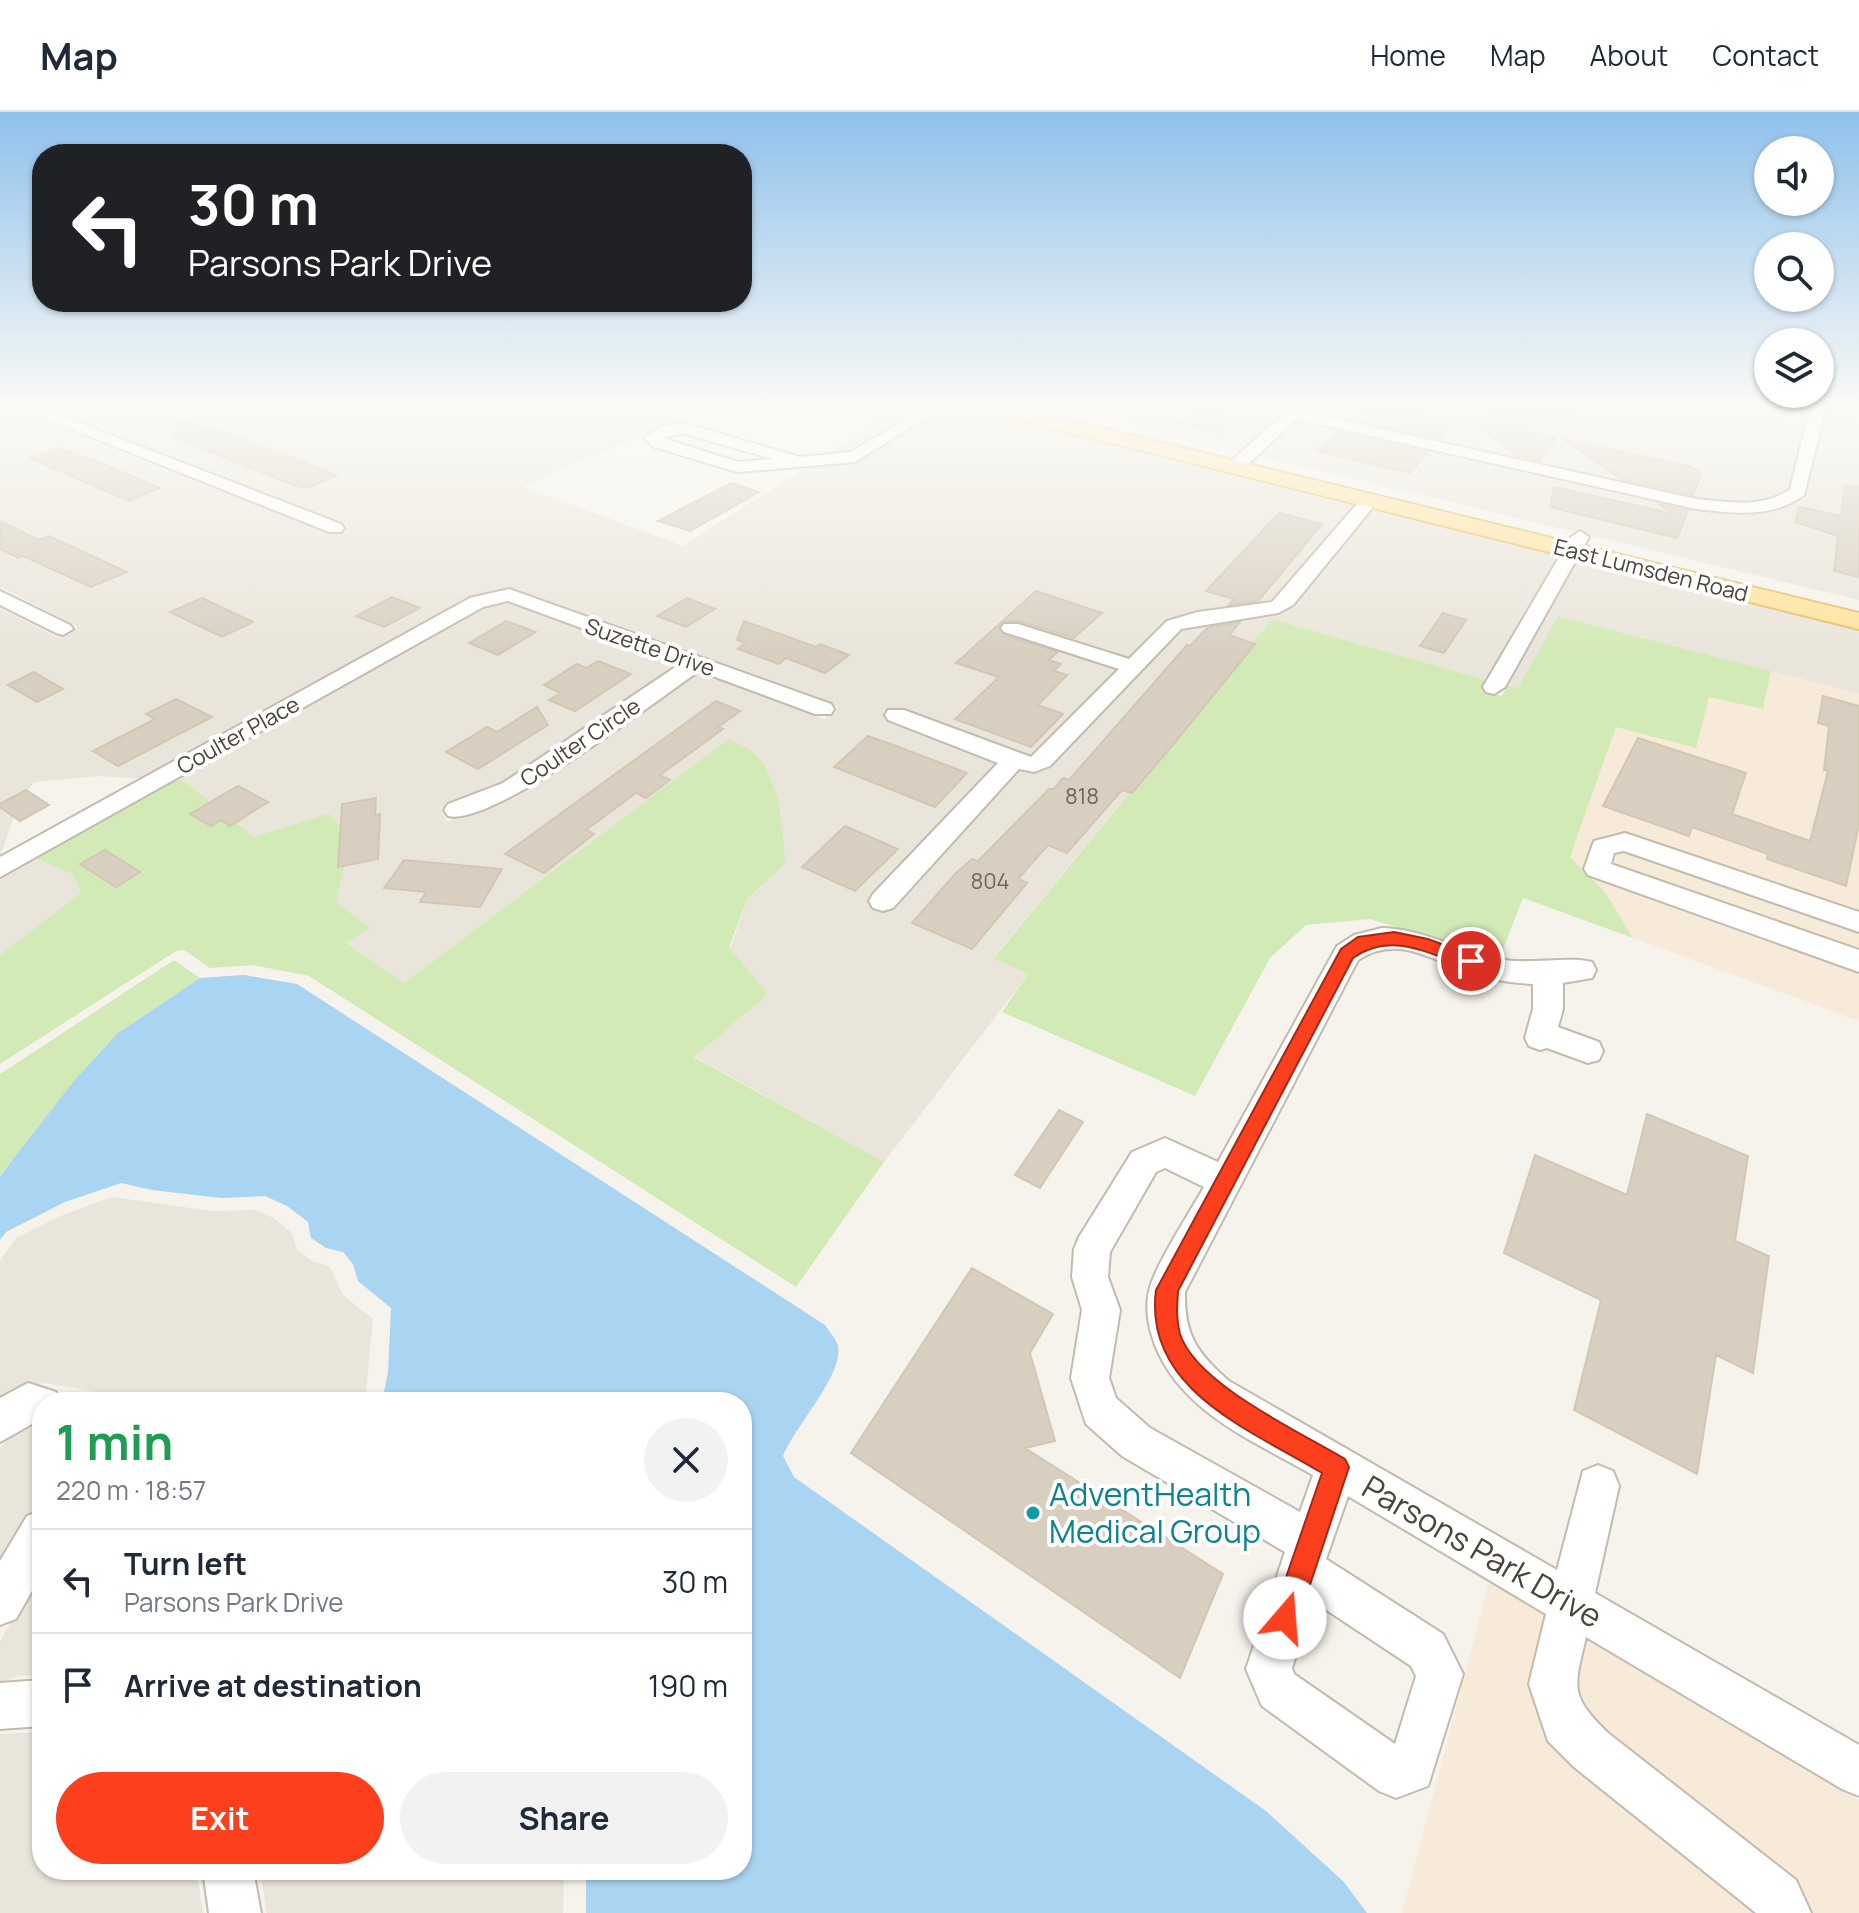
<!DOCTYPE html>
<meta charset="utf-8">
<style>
:root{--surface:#fff;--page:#f2f2f3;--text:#1f2937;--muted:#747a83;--line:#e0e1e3;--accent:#fc3f1d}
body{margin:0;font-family:Manrope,sans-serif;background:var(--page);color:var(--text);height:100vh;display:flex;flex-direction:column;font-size:30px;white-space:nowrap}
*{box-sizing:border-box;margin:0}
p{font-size:26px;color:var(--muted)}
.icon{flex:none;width:44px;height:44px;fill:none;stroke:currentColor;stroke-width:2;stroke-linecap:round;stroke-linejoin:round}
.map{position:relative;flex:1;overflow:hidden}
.panel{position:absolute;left:32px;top:1280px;width:720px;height:488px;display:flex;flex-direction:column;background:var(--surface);border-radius:32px;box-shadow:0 2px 6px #0004}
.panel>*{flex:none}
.banner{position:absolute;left:32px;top:32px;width:720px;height:168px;border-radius:32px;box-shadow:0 2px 6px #0004;background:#202124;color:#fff;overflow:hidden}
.tools{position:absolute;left:1754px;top:24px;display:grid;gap:16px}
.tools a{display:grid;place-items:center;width:80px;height:80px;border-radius:50%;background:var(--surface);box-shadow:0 2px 6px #0004;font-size:40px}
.pin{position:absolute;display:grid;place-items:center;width:68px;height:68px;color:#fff;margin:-34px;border:4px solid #fff;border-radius:50%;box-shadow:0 2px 8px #0007}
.me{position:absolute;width:88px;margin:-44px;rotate:18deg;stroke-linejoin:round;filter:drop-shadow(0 0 6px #0008)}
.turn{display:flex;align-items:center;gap:28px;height:168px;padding:0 24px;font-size:36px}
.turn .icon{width:104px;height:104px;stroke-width:2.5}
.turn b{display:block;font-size:56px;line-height:68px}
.round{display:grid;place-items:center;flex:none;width:84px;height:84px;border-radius:42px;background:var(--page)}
.overview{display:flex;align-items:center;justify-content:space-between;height:136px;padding:0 24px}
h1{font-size:48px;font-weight:700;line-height:60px;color:#1e9e55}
.primary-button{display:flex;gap:16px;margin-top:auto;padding:16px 24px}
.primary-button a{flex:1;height:92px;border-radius:48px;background:var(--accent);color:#fff;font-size:32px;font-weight:700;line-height:92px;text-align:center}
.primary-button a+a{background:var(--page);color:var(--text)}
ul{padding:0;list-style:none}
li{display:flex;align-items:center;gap:24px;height:104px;padding:0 24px;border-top:2px solid var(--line)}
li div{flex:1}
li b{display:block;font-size:30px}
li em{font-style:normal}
header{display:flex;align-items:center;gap:48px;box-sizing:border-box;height:112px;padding:0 40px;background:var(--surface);border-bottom:2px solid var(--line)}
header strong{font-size:38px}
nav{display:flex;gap:44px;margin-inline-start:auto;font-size:28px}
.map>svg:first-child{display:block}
.residential{fill:#eae5da}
.commercial{fill:#f7ead8}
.green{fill:#d2eab5}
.water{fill:#a9d4f2}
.building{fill:#d8cfc1;stroke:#d3c7b4;stroke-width:2}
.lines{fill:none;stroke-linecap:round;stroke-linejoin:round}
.minor-casing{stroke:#c2bbae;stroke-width:4}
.major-casing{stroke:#e6c16a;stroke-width:4}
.minor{fill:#fff;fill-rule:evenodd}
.major{fill:#ffe39c;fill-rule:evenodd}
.route{fill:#fc3f1d;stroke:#a42913;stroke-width:2}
.culture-dot{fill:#0f9aa8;stroke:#fff;stroke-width:3}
.labels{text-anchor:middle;stroke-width:8;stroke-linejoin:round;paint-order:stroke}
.far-street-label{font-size:22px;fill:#4b4439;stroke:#fff}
.number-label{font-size:22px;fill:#6e675b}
.near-culture-label{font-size:32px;fill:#0d838f;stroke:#fff;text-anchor:start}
.near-street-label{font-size:32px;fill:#4b4439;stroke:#fff}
</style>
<header>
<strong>Map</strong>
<nav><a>Home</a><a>Map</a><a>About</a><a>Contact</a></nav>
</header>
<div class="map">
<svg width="1859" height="1801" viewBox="0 0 1859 1801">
<rect width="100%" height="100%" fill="#f6f3ec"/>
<!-- residential -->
<path class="residential" d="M0,292L332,422L348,414L32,292H708L524,375L683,434L872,313L828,299L841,292H963L1560,440L1486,568L1272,507L994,845L1029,861L884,1050L694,944L747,787L785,752L728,627L404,871L345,830L336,790L351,730L254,725L171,668L481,494L504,489L681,553L506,671L441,696L447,710L521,680L698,559L824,607L838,595L517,478L478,483L465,487L146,667L100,664L34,670L19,691L1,742L8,743L0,748V496L57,525L78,515L0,475Z
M993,292H1012L1236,346L1231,350Z
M1042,292H1859V488Z
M1579,445L1859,514V582L1559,504L1518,577L1507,574Z
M36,745L72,762L81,782L0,843V765Z
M112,1085L211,1099L255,1098L274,1106L292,1121L297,1138L312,1149L329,1154L343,1183L373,1207L365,1290H118L111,1282L43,1271L21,1278L0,1293V1149L16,1126L65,1102Z
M20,1314L42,1318V1384L0,1454V1335Z
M42,1456V1563L18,1564L0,1571V1529Z
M42,1620V1758H193L199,1774L203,1801H0V1622Z
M260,1758H564L563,1801H267Z"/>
<!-- commercial -->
<path class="commercial" d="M1771,559L1859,582V909L1633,826L1605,780L1570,745L1616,614L1695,636L1709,585L1763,597Z
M1489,1470L1859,1688V1801H1402Z"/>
<!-- green -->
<path class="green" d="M1558,504L1771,559L1763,597L1709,585L1696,636L1616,615L1570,745L1605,780L1633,826L1523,786L1501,842L1462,835L1370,807L1306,813L1270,846L1195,984L1002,900L1028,862L994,846L1272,507L1486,568L1481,577L1502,584L1507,574L1518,576Z
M728,627C736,631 744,634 751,639C780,660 783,719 785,752L747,787L729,835L768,882L694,945L884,1050L796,1175L309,864L253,853L210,856L184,838L176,839L0,952V843L81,781L72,762L34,745L171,668L184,669L254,725L329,702L351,729L336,790L370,816L346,831L404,871Z
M174,848L200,866L118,921L0,1063V962Z"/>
<!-- water -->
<path class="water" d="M244,863L297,872L825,1213C829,1219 837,1228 838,1234C844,1262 795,1314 783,1344L794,1365L1266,1699L1343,1769L1367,1801H586V1758H742V1290H382L388,1260L391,1196L358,1169L353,1152L343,1140L326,1136L311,1126L308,1110L287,1094L265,1084L221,1086L152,1078L121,1071L65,1090L6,1120L0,1128V1064L74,969L118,921L200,866Z"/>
<!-- building -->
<path class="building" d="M1364,292H1389L1455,306L1438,327L1349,307Z
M1486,292H1576V311L1528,313L1527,320L1556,326L1540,349L1518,344L1482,317Z
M1199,293L1241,303L1220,321L1177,311Z
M181,308L236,325L337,363L308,376L293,373L175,326Z
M1337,319L1428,340L1410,361L1317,339Z
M1563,327L1691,355L1701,362L1693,383L1621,367Z
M59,336L100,351L160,376L128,389L30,346Z
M731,371L759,380L690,419L658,409Z
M1845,374L1859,375V465L1834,459L1838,424L1795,410L1799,395L1841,404Z
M1554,375L1674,402L1658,392L1688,398L1677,426L1550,395Z
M1279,401L1322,412L1258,489L1229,493L1234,487L1206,479Z
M0,409L38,428L49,424L127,460L91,475L23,444L18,446L0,437Z
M1036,479L1102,501L1074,526L1019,509H1004L999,514L1003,523L1058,540L1049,548L1061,552L1054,559L1067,563L1038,593L1063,602L1031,635L955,607L999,565L956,551Z
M392,485L420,496L384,515L356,504Z
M202,486L253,510L222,525L170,500Z
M687,486L715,497L686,515L657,504Z
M1443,501L1466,508L1444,541L1420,534Z
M506,509L536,520L498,543L469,531Z
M744,509L816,535L820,532L849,543L825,561L786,546L779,552L738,537L745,531L737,528Z
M1240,510L1229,523L1255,532L1176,629L1132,681L1122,678L1067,741L1048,733L1018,767L1027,771L972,837L912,811L956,761L972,747L978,749L1049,677H1054L1063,666L1069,668L1187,533L1190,534L1207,516Z
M598,549L631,562L575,599L549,588L560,581L544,573L577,552L586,556Z
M34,560L63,577L37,590L8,573Z
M1823,584L1859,594V712L1846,774L1767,747L1768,742L1692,715L1689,724L1603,694L1638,626L1746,661L1732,702L1810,729L1828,659L1824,658L1829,614L1818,611Z
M176,587L212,605L118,654L93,639L155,607L146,602Z
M716,589L740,599L718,615L723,617L660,663L670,668L646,686L636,681L586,718L594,722L544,761L505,742Z
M537,595L548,613L478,657L446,640L487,615L497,620Z
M868,624L899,635L967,661L935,695L834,655Z
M238,674L268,690L230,714L221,708L211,714L190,702Z
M26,678L49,693L20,709L0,695V692Z
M376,686L375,703L380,702L378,747L338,755L342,692Z
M845,714L898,737L855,779L802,755Z
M105,738L140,760L116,775L80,752Z
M404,748L502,757L480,795L420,790L426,780L384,776Z
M1059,998L1083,1010L1040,1076L1015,1063Z
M1647,1002L1748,1044L1735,1129L1769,1144L1753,1261L1716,1243L1697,1362L1574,1298L1601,1188L1504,1141L1535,1043L1627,1083Z
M972,1156L1053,1202L1030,1241L1055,1329L1025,1336L1223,1462L1180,1566L851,1341Z"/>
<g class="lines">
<defs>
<path id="minor" d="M9,292H30L341,412L344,416L341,420H329Z
M930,292H948L855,350L737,360L654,335L644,326L660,315L683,311L800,345L851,340ZM682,321L773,347L738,350L663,326Z
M1241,292H1268L1696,387C1728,390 1762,397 1790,377L1811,292H1827L1804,383C1772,407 1734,401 1696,397L1296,307L1241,359L1235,360L1227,355L1229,351L1281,304L1244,295Z
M1369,384L1378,389L1293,493L1278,501L1181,517L1050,654L1034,660L1019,657L893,796L883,799L873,796L869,789L873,782L998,651L888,608L885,603L888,598H904L1031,645L1119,557L1004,520L1001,516L1004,512H1018L1129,547L1167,509L1198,500L1272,490L1363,385Z
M1580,419L1589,425L1505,575L1494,582L1486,580L1483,575L1571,425Z
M509,477L831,592L834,597L831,602H815L699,559C656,589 492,715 448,704L444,698L448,692L503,671L680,552L508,489L483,495L0,765V745L470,486Z
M0,479L70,513L73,517L63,523L56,521L0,493Z
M1625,721L1859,800V820L1624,739L1614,741L1611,752L1859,838V860L1588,763L1584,757L1594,729Z
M1382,816C1426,817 1462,841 1504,848C1531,852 1572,844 1592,850L1596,858L1592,866L1563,871V897L1558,915L1599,930L1603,939L1599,948L1588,951L1547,936L1540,938L1529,934L1525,926L1533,897V872C1510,871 1487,867 1465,859C1427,845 1396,823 1358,848L1185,1180C1184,1223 1197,1241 1229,1269L1557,1458L1583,1359L1598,1353L1613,1359L1619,1374L1595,1481L1859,1633V1684L1842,1677L1586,1525C1574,1576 1569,1583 1608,1621L1796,1768L1811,1801H1756L1574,1655L1548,1629L1529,1572L1546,1502L1348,1384L1326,1447L1443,1522L1463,1562L1428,1674L1396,1686L1379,1679L1262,1594L1246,1557L1285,1440L1122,1344L1086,1312L1071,1266L1082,1198L1072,1165L1074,1137L1079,1125L1132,1040L1165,1026L1218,1050L1337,834L1354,823ZM1165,1056L1204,1075C1190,1100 1154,1155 1149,1179C1145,1196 1149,1217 1155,1233C1182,1301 1254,1329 1313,1363L1300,1400L1150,1316L1116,1286L1109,1266L1120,1198L1108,1165L1110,1140L1156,1060ZM1313,1489L1411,1554L1416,1564L1395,1632L1294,1562L1292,1556Z
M28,1271L56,1280L60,1290H42V1314L32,1312L0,1330V1286Z
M42,1398V1461L16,1507L0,1513V1449L27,1404Z
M42,1568V1614L0,1617V1571Z
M203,1758H253L261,1801H209Z"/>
<path id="major" d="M968,292H1002L1859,501V517L971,296Z"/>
</defs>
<!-- minor casing -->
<use href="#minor" class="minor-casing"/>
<!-- major casing -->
<use href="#major" class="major-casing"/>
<!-- minor -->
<use href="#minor" class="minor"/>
<!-- major -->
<use href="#major" class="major"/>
</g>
<!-- sky -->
<linearGradient id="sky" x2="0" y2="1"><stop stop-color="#8fc1ec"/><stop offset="0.54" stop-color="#fbfaf6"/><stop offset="1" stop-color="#fbfaf6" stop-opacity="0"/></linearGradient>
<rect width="1859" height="544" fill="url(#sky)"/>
<!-- route -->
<path class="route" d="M1394,820L1428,827L1477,845L1480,849L1471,856C1431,843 1392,818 1353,846L1178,1179C1177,1194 1176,1208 1180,1222C1196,1272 1300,1320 1345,1347L1349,1355L1299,1506L1295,1516L1285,1520L1276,1516L1272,1506L1322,1361C1251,1318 1143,1278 1156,1178L1341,837L1358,825Z"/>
<!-- markers -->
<circle class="culture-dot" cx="1033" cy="1401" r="8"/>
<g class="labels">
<!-- far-street labels -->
<g class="far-street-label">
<text transform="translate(1651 458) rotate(14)" y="8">East Lumsden Road</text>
<text transform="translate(650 535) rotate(19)" y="8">Suzette Drive</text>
<text transform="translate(238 623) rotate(-29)" y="8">Coulter Place</text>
<text transform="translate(580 630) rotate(-34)" y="8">Coulter Circle</text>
</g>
<!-- number labels -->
<g class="number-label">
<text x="1082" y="692">818</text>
<text x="990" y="777">804</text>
</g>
<!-- near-culture labels -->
<g class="near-culture-label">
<text x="1049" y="1394">AdventHealth<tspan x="1049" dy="37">Medical Group</tspan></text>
</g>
<!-- near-street labels -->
<g class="near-street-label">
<text transform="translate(1482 1440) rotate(30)" y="11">Parsons Park Drive</text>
</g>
</g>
</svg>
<div class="tools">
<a><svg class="icon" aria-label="sound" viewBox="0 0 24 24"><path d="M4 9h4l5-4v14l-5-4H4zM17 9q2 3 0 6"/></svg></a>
<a><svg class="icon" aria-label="search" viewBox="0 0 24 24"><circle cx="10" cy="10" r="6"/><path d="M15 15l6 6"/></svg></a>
<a><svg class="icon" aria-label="layers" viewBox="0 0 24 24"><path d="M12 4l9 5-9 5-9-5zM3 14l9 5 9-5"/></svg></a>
</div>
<div class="pin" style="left:1471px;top:849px;background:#d93025"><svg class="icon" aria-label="arrive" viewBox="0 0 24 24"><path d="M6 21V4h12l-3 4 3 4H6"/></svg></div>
<svg class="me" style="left:1285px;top:1506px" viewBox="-20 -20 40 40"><circle r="19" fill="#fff"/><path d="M0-13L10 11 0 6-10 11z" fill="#fc3f1d"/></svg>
<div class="banner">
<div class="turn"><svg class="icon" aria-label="left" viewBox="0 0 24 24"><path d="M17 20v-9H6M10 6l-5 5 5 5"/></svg><div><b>30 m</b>Parsons Park Drive</div></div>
</div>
<section class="panel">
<div class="overview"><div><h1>1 min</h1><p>220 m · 18:57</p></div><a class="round"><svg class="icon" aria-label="close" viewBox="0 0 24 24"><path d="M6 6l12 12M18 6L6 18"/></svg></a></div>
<ul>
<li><svg class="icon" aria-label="left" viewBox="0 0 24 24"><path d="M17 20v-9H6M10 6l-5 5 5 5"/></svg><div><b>Turn left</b><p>Parsons Park Drive</p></div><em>30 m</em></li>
<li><svg class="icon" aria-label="arrive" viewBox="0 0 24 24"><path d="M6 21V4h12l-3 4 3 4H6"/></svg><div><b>Arrive at destination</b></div><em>190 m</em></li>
</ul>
<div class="primary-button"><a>Exit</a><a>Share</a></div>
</section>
</div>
